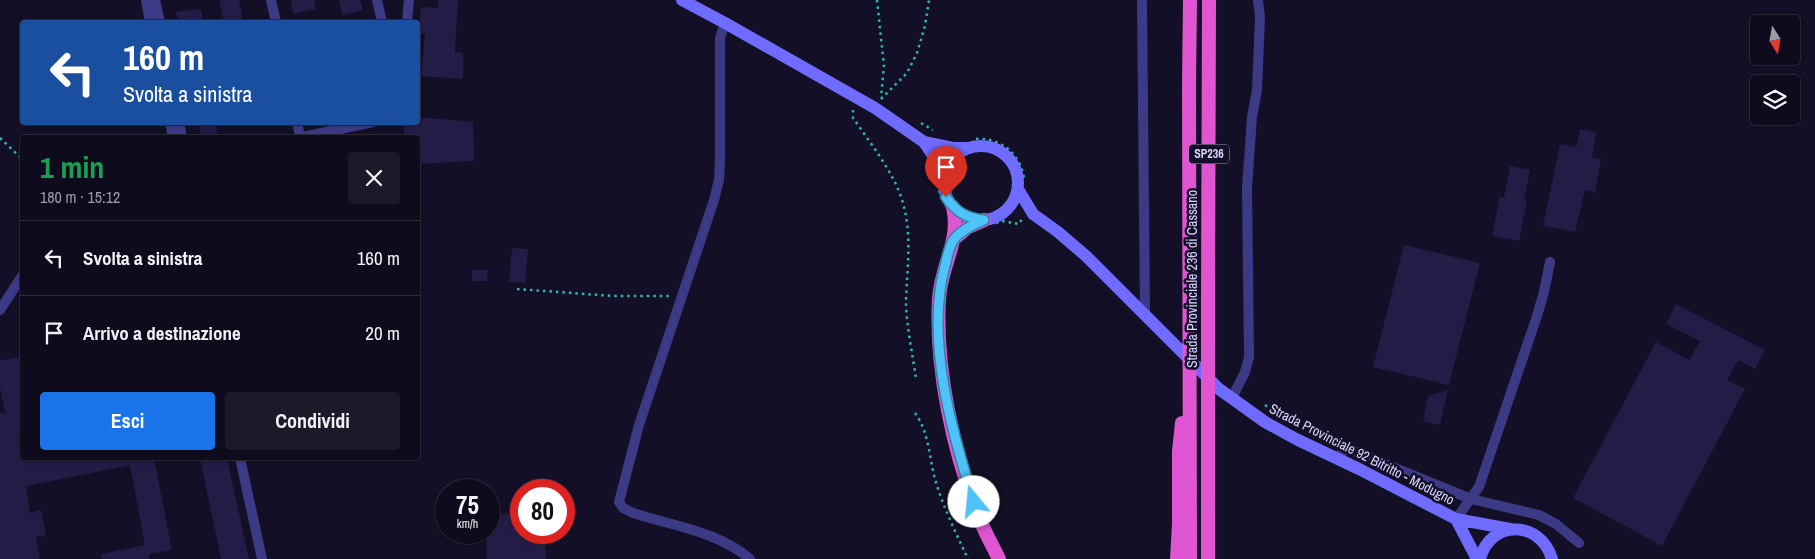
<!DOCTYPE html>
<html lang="it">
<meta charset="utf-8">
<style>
:root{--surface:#0e0b1c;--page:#1c1929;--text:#f1f3f6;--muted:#9b9ba3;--line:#2e2b3b;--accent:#1a73e8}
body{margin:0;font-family:"Archivo Narrow",sans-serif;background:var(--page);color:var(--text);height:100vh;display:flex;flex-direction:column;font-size:19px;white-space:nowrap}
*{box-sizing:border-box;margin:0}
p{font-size:16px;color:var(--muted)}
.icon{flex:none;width:28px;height:28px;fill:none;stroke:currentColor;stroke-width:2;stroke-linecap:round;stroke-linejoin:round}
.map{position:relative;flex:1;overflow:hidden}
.details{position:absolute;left:20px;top:135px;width:400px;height:325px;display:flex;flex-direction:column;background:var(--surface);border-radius:5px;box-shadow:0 1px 4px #0004,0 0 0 1px var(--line)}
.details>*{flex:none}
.hud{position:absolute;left:20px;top:20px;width:400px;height:105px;border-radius:5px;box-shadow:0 1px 4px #0004,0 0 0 1px var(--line);background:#1a4fa0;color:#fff;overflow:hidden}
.needle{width:32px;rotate:169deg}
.controls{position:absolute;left:1750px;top:15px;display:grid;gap:10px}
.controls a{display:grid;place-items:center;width:50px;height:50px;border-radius:5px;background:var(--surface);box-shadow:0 1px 4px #0004,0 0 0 1px var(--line);font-size:25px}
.speed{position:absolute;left:435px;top:479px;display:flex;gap:10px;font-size:25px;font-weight:700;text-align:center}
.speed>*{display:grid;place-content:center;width:65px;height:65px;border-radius:50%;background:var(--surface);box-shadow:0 1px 4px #0004,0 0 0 1px var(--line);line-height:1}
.speed small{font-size:12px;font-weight:400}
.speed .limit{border:8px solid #d22;background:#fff;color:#111}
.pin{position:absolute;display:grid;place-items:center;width:42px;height:42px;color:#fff;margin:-51px -21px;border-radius:50% 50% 50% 0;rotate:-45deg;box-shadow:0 0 5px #0007}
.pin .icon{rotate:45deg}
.me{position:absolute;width:55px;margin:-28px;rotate:343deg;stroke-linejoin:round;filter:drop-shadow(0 0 4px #0008)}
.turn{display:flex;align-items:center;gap:18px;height:105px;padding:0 20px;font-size:22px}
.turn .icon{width:65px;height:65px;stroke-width:2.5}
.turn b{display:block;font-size:35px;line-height:42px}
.round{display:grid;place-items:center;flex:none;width:52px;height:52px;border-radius:5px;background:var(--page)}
.overview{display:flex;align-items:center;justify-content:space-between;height:85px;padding:0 20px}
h1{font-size:30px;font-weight:700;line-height:38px;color:#1e9e55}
.primary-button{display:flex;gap:10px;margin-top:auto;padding:10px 20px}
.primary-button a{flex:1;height:58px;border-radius:5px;background:var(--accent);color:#fff;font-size:20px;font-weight:700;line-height:58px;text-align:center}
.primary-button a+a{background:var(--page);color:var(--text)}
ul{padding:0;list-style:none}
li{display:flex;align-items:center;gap:15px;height:75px;padding:0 20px;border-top:1px solid var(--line)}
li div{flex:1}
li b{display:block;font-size:19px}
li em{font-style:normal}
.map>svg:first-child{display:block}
.building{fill:#241b47}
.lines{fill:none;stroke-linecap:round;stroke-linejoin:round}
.path{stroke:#2fb8b0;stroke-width:2.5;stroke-dasharray:2.5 4;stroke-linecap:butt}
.minor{stroke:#3d3a85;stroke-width:10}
.secondary{stroke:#6f6bff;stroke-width:12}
.trunk{stroke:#e055d1;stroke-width:14}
.route-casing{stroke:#337fa1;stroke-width:12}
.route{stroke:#4fc3f7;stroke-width:9}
.labels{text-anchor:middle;stroke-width:5;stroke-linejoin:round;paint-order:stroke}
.shield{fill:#130f26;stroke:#9e99be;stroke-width:1}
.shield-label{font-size:12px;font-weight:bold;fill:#d9d4ff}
.street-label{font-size:14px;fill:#d9d4ff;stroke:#130f26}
</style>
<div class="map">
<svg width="1815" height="559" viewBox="0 0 1815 559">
<rect width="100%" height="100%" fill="#130f26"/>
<!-- building -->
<path class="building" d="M225,0H239L243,22H224L219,1Z
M291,0H314L316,9L293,14Z
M339,0H360L363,10L342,15Z
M438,0H458L455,52L463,53V79L421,76L425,34L419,33L421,7L438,8Z
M199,9L201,10L204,22H178L176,12Z
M418,117L473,122L474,161L418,164V138H405L406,134H404L405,122H418Z
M198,122H216L217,133L201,136Z
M1580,129L1596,132L1592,158L1601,159L1595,193L1585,190L1575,232L1543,226L1560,144L1576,147Z
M1510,166L1530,170L1524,201H1527L1519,241L1492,236L1500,196L1504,198Z
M1404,245L1480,263L1449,385L1373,367Z
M512,248L528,249L525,283L509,282Z
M472,270H488L487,281H472Z
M1676,304L1765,350L1755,369L1738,360L1727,380L1745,389L1662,546L1573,498L1656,342L1689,360L1700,341L1666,324Z
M22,356V437L18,438L22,461L38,458H154L172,550L149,554L150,559H102L101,554L145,545L130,465L26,486L30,513L41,510L46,536L36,537L40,559H0V413H5L0,387V361Z
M1448,390L1440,425L1423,421L1428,396Z
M200,458H227L249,559H221Z
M511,513V521H521V532H545L546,559H487L486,532H489V514Z"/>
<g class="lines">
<!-- path -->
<path class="path" d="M877,0L884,66L881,97
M881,99L907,73L917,53L925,26L929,0
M853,110V118C869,141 887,164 898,189C914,226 907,264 906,302C906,324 913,356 916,379
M921,123L933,130
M0,138L22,159
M976,139C1000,137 1021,154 1024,179
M937,184L942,201
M996,223L1002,221L1019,224L1022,219
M517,289L613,296H671
M1265,405L1279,414
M915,413C929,432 929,457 935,479C943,507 956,533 968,559"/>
<!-- minor -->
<path class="minor" d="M146,0L150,22
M155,0L160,22
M271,0L276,22
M377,0L382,22
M1142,0L1145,314
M407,22L409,0
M725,23L720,38V160L719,180L714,200L639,425L619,502L623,508L633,513C673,526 717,531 750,559
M170,122L173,138
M179,122L182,138
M297,122L300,137
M298,138L373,122
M0,310L22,276
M1232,398L1245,372L1249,357L1247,188L1252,117L1257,90L1260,17L1258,0
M240,458L262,559
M1337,459L1346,448L1471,499L1539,515L1556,524L1579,543
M1456,519L1479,487L1537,316L1544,292L1550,262"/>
<!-- secondary -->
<path class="secondary" d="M682,0L725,23L875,108L924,142L945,174
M924,142L953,148H967
M944 183a37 37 0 1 1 74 0a37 37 0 1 1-74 0Z
M1018,189L1033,214L1058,232L1086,256L1219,389L1265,422L1296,439L1359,469L1456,519L1510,529
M1456,519L1477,559
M1480,559C1490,519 1541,520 1552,559"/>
<!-- trunk -->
<path class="trunk" d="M953,207C961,241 941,264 939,299C935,367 953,451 978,514C983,530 992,544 999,559
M955,238L968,227L984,220
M1177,559L1179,524V451L1182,423
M1190,559L1189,84L1190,0
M1208,559V307L1209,0"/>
</g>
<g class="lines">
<defs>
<path id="route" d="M946,197C956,212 966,218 984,220C974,224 963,229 955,238C949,245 947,258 945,266C925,338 952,433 974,502"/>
</defs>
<!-- route casing -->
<use href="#route" class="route-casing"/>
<!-- route -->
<use href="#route" class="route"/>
</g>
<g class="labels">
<!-- shield labels -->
<rect class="shield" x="1189" y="144.5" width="40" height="19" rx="4"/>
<g class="shield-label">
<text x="1209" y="158">SP236</text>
</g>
<!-- street labels -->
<g class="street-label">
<text transform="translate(1192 279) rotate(-90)" y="5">Strada Provinciale 236 di Cassano</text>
<text transform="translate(1362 454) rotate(27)" y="5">Strada Provinciale 92 Bitritto - Modugno</text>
</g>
</g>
</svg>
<div class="controls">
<a><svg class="needle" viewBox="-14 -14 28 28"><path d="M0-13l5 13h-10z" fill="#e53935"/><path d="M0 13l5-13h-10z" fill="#9b9ba3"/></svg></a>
<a><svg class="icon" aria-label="layers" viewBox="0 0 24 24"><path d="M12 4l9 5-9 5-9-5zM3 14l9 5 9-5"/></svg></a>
</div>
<div class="speed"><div>75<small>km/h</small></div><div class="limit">80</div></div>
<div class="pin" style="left:946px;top:197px;background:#d93025"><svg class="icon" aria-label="arrive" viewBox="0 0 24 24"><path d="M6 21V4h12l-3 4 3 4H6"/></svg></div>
<svg class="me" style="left:974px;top:502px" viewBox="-20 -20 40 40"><circle r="19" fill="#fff"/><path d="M0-13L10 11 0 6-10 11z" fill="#4fc3f7"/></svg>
<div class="hud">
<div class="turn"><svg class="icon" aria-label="left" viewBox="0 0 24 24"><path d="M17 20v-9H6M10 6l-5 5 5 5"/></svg><div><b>160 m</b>Svolta a sinistra</div></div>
</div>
<section class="details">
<div class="overview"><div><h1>1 min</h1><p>180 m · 15:12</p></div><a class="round"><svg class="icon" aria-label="close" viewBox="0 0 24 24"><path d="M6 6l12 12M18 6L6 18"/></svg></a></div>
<ul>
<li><svg class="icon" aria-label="left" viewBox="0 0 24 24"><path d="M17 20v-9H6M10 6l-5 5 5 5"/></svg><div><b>Svolta a sinistra</b></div><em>160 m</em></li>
<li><svg class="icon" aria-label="arrive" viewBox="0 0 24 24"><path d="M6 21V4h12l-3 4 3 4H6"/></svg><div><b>Arrivo a destinazione</b></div><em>20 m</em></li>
</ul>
<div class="primary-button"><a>Esci</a><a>Condividi</a></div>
</section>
</div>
